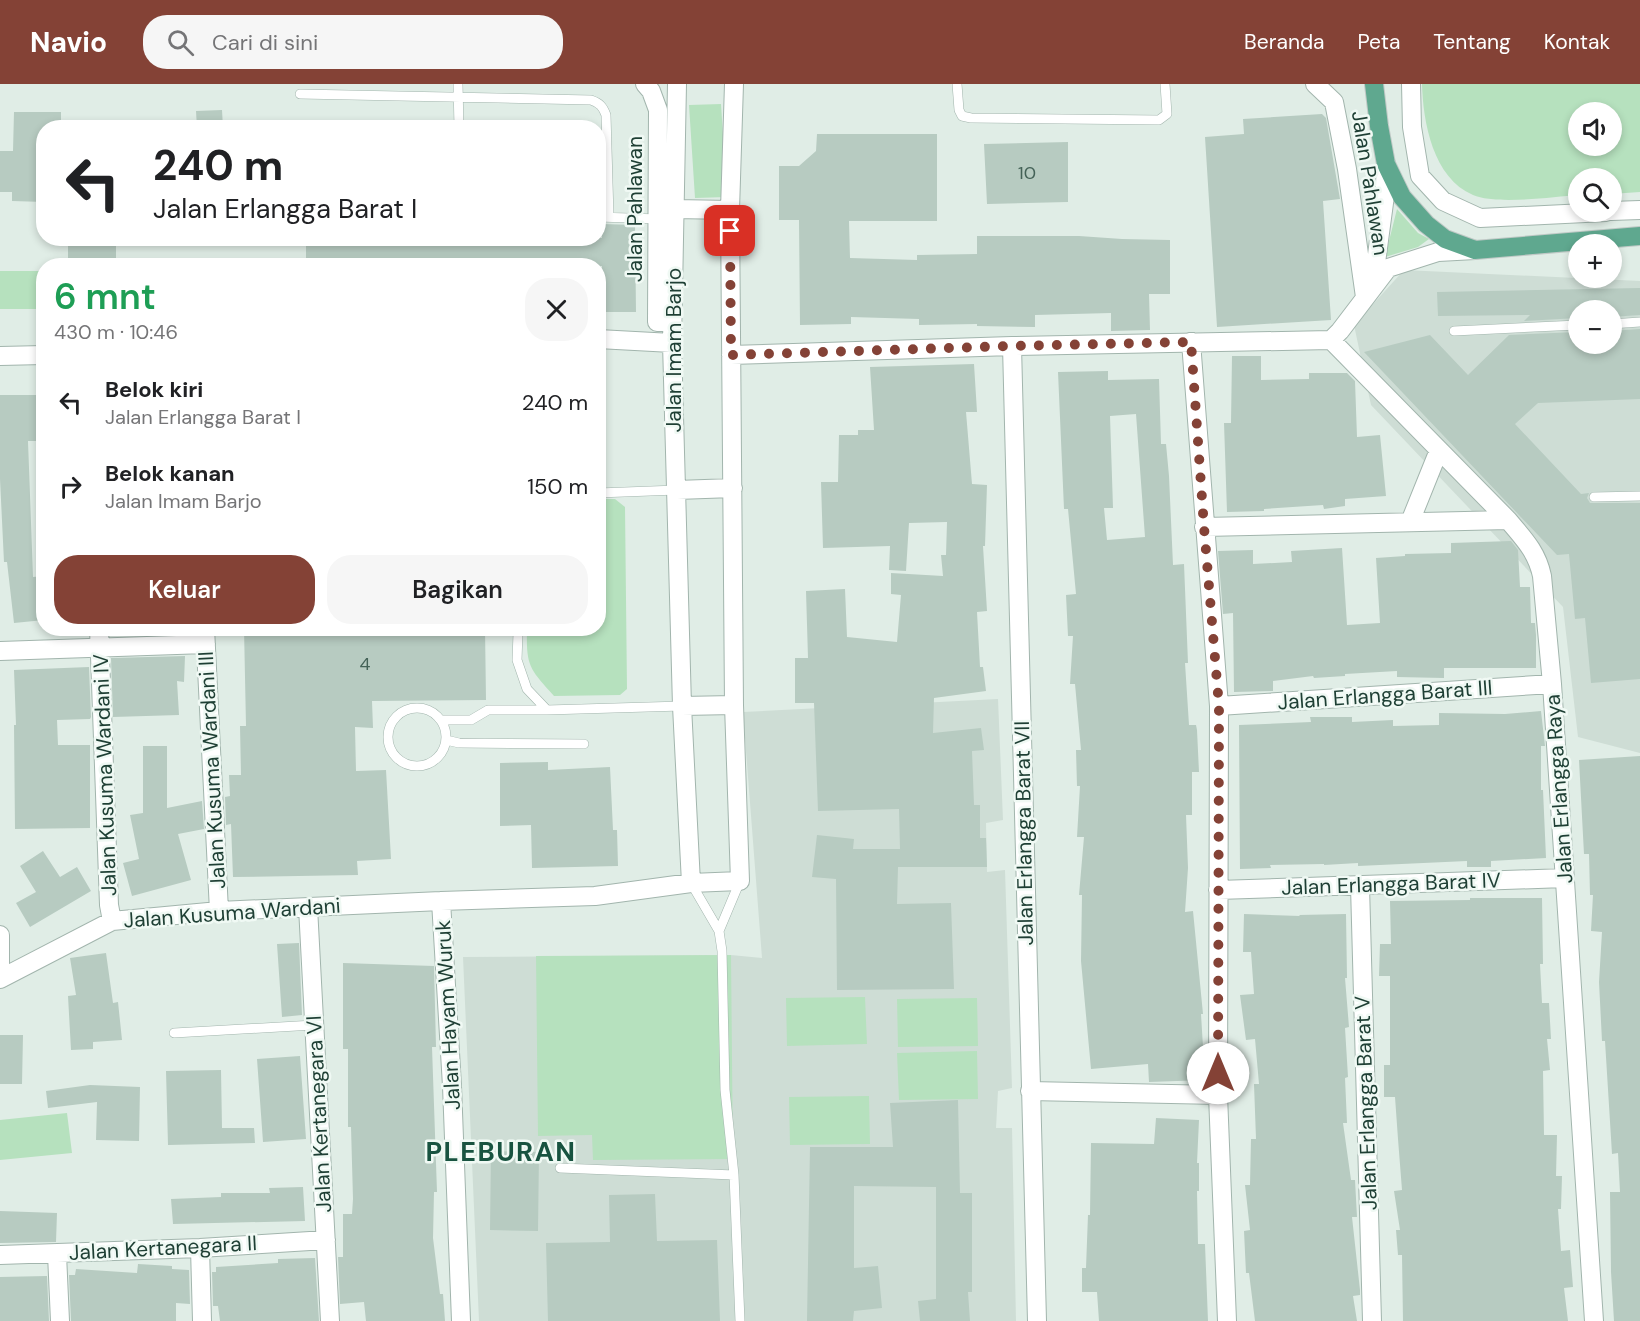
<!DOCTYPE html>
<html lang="id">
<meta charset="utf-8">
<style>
:root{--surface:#fff;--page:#f6f6f6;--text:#202124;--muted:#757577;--accent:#844236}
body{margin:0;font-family:"DM Sans",sans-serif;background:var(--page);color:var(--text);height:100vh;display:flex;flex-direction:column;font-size:22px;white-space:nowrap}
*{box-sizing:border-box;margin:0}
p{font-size:20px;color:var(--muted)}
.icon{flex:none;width:33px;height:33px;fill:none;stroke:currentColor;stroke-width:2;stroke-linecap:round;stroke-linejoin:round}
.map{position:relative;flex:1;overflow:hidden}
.drawer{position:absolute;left:36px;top:174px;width:570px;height:378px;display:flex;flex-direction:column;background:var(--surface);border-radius:24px;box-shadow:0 3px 9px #0003}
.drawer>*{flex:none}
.banner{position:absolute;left:36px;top:36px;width:570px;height:126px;border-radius:24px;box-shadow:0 3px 9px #0003;background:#fff;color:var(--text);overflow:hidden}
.controls{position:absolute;left:1568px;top:18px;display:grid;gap:12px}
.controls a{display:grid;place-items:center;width:54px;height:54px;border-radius:50%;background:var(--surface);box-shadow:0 3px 9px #0003;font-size:30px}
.pin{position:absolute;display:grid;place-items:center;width:51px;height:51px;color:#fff;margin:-26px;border-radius:12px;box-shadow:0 3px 9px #0006}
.me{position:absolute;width:66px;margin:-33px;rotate:0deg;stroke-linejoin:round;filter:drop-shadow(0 0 4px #0008)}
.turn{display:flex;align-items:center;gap:21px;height:126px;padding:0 18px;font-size:27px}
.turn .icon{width:78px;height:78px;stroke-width:2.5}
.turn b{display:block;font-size:42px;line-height:51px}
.round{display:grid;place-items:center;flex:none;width:63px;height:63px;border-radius:24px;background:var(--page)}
.headline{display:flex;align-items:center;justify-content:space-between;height:102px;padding:0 18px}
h1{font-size:36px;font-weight:600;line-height:45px;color:#1e9e55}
.action{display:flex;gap:12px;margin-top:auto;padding:12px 18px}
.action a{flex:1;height:69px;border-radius:24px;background:var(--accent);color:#fff;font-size:24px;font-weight:600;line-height:69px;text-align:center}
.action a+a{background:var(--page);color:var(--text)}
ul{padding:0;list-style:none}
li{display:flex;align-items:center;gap:18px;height:84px;padding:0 18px}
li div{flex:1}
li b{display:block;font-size:22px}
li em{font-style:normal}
header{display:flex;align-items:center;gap:36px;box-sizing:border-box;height:84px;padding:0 30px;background:var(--accent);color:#fff}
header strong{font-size:28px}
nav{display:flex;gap:33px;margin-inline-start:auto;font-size:21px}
.search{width:420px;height:54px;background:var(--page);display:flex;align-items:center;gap:15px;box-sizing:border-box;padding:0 21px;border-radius:24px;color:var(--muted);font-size:22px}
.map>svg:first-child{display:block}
.built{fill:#ceddd5;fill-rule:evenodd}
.green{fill:#b6e1be;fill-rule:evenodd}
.building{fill:#b7cbc1;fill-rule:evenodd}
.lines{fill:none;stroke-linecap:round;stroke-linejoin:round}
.lane-casing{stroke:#a2b5ad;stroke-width:10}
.street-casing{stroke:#a2b5ad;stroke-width:20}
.primary-casing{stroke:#c0c9c6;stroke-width:20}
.lane{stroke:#fff;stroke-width:9}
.street{stroke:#fff;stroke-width:18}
.primary{stroke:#5fa88f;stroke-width:18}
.route{stroke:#844236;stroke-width:10;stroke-dasharray:0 18}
.labels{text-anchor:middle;stroke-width:5;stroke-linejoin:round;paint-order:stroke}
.number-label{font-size:18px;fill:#446257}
.street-label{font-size:21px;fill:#1e3f34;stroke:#f0f9f4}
.district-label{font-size:27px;font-weight:bold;letter-spacing:1.5px;fill:#185340;stroke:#f0f9f4}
</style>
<header>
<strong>Navio</strong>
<div class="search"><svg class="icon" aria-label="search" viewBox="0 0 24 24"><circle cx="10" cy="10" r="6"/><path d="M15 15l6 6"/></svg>Cari di sini</div>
<nav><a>Beranda</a><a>Peta</a><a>Tentang</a><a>Kontak</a></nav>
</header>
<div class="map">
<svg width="1640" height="1237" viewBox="0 0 1640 1237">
<rect width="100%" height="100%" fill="#e0ede6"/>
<!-- built -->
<path class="built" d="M1404,186L1640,197V669L1578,653L1563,523L1371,321L1354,241ZM1578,226H1611V260H1578Z
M998,615L1003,736L986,739L987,788L1005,786L1012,1004L998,1007L996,1044H1012L1016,1237H479L463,873L731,871L762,874L743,628Z"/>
<!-- green -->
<path class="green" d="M1422,0H1640V108L1611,110V94H1578V111C1552,113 1496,121 1473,111C1433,94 1423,38 1422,0ZM1578,28H1611V62H1578Z
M721,20L727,113L695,114L689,21Z
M1397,125L1418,149L1429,155L1418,163L1385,173Z
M0,187H43V225H0Z
M599,415H615L625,423L627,605L620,611L554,612C530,585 526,583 527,546L539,544H598Z
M731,871L733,1075L593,1076L592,1051L538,1052L536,872Z
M865,913L867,960L787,962L786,914Z
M977,914L978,962L898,963L897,915Z
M977,967L978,1015L899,1016L897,969Z
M869,1012L870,1060L790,1061L789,1013Z
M67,1029L72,1069L0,1076V1036Z"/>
<!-- building -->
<path class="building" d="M222,26L223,44H197L196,27Z
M14,28H61V44H44V118L12,117V108H0V67H13Z
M1322,30L1326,34L1340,115L1323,117L1331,236L1217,243L1205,53L1244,50L1243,35Z
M817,50H937V137H849L850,174L917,176V171L977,170V152H1079L1122,155L1170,156V210H1149L1150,246L1111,247V229L1035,231V243L977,242V240L919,241V235L851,233V240L800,241L799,136H779V82H799L816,67Z
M1068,58V118L987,120L984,60Z
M602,140L635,141L636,228H603L602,182H306V154H602Z
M68,154H116V181L68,182Z
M1640,204V231L1611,233V226H1578V234L1524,237L1530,231L1438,232L1437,208Z
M1640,245V315L1538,319L1515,340L1581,410L1589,409L1587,414L1590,419H1640V595L1591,599L1585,534L1575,535L1569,470L1557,471L1364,268L1430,251L1468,291L1509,251L1578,248V260H1611V247Z
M1232,272H1261V296L1309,295V289H1347L1355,297L1357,353L1380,351L1386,412L1345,415V422L1324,425L1323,421L1264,425V427L1227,428L1224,339H1231Z
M974,280L977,328H966L972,400L987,401L985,462H983L987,527L977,528L980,583H983L986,607L934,614L933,649L981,644L984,666L972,667L974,721H980V754H986L987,783H898L897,820L951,819L954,905L837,906L836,795L812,793L817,751L854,755L853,765H900L899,725L818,727L814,619H795V574H808L806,507L845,505L847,553L897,558L901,511L891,510V489L943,492L941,471H946L947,438L909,439L906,487L889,486L890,462L823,464L821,398H838L839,351H858V346H874L870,283Z
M1108,287V296L1159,295L1161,360H1166L1169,392L1173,481L1184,480L1188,579H1185L1189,641H1196L1197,646L1199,688H1192V731H1186L1188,784L1185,828L1193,827L1203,930H1201L1205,996L1149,998L1148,980L1091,985L1081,877L1082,811H1079L1084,753H1077L1080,702H1077L1076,666H1081L1075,600H1070L1073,552H1068L1066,511L1076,510L1068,425H1064L1058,288ZM1136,330L1145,453L1107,456L1104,424H1113L1110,332Z
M0,311H44V357H28L33,493L44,492V536L14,539L7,478H4L0,395Z
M1511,457L1518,466L1520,503H1530L1531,539H1535L1536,551V584H1444V594L1397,593V587L1345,590V592L1314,594L1313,592L1273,597V607L1234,608L1233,529L1223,530L1218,467L1253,466V480L1292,478L1291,467L1342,464L1347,541L1380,539L1376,474L1405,472V470L1451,469V459Z
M244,544H485L486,616L372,617L373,644L355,643L356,687L386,686L391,775L357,777L358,791L233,793L231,740L226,741L225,713L230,712L229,691H241L240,642H246Z
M185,572L184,598L177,597L179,631L113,633L111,574Z
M89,583L91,633L90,635L57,636L58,661H90V744L15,745L14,641H16L14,586Z
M1541,627L1545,662H1541V706H1543L1546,774L1491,777V783H1467V777L1358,782V779L1324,781V780L1270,781L1271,784L1240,785L1239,641L1311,638L1310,633H1352V638L1393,636V642L1439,641V629L1505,630Z
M143,662H167V724L202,717L204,745L178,750L191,796L132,812L123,779L139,775L130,731L143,729Z
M1640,672V1237H1614L1611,1188L1610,1108H1620L1618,1069L1612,1070L1605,957H1602L1599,898L1602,848L1591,847L1593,811H1590L1589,770H1584L1579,676Z
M548,678V686L610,683L613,746H617L618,782L532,784L531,741L500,742V679Z
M43,767L60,793L77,783L91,807L30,843L16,819L36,808L20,782Z
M1470,814H1542L1543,880H1540L1542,919H1549L1551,955H1547L1550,986L1543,987L1544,1051H1557L1556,1092H1562L1561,1125H1558L1561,1167L1570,1166L1573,1203L1564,1204L1568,1237H1403L1402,1171H1398L1396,1146H1400L1394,1107L1402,1106L1398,1055L1395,1013H1384V981H1390V892H1379L1380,860H1391L1390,817L1470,816Z
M1244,830L1300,832L1299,831L1346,830L1347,894H1345L1349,943L1345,944L1348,993L1345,994L1347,1039H1343L1351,1096H1355L1357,1133H1352L1360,1206V1211L1353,1212L1357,1237H1255L1249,1189H1246L1244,1147L1250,1146L1245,1101H1250L1251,1055H1256L1254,1000H1259L1255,955L1246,956L1240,911L1254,910L1251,868H1243Z
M299,859L302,931L282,933L277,860Z
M106,869L113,919L118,918L122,956L93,958V965L71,966L68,912L76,911L70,874Z
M343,879L434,882L436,963H432L437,1108H434L433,1154L440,1210H443L445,1237H366L364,1218L340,1220L338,1173H343V1130H352L353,1115L351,1043H348V965H343Z
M0,951H23L22,1000H0Z
M300,972L306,1055L263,1058L257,975Z
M221,986L222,1044H254L255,1059L168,1061L166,987Z
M90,1001L140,1003L139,1057L96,1056L97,1018L48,1024L46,1007Z
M958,1016L960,1109H972V1208H968L970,1237H920L918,1217L936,1215V1103L854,1102V1184L878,1182L882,1224L854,1227L853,1237H807L810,1063H893L890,1019Z
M1156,1034L1199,1036L1197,1079H1199V1107H1197L1198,1160H1205L1208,1237H1099L1097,1208H1082V1184H1086L1088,1131H1090L1091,1059L1154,1060Z
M491,1067L539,1068L538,1147L490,1146Z
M303,1103L305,1137L173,1140L171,1115L221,1113V1109H270L269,1104Z
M655,1110L657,1157L717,1156L720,1237H548L546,1159L610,1158L609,1111Z
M0,1127L57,1129L56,1158L0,1159Z
M315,1174L319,1237H220L218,1222H213L212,1188H216V1183L278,1179V1175Z
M138,1180L172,1182V1185L189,1186L190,1220L176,1219V1237H71L69,1191H75L76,1185L137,1189Z
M47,1192L49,1237H0V1193Z"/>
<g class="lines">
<defs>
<path id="lane" d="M458,0L459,44
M957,0L959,26L962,32L971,34L1159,36L1167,30L1165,0
M300,10L591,16C600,19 603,23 606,31L609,133
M598,133L659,135
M1611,240L1640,238
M1454,247L1578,241
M598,409L677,406
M1594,413L1640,412
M518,549L517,576L527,605L547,626L682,622
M388 653a29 29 0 1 1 58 0a29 29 0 1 1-58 0Z
M441,636H471L488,626H547
M446,656L459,659L584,660
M691,799L719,847L722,867L725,1006L734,1091L740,1237
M719,847L740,797
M174,949L314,941
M560,1084L734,1091"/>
<path id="street" d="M645,0L651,7L658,26L657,238H672
M677,0L672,259L682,622L691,799
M1315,0L1334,18L1347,85L1365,213
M1411,0L1412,43L1420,92L1443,117L1480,134L1606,128
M675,125L730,126
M1611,127L1640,126
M1373,201L1384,119L1386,80
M598,255L672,259
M1331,256L1508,436C1524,455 1537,468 1542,492L1552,600L1594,1237
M1191,258L1219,622L1218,1011L1227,1237
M1012,262L1037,1237
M731,271L1012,262L1331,256L1340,247L1388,184L1438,168L1475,166
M0,272L44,271
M677,406L733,404
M1410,438L1439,366
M1204,443L1508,436
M99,544L109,821L112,837
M205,544L219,827
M0,567L206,560
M682,622L734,621
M1219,622L1552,600
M1360,802L1372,1237
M1218,806L1565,794
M308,823L330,1237
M0,851V895L112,837L219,827L441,817
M1030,1007L1218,1011
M200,1164L202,1237
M57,1170L60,1237
M0,1171L200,1164L326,1156
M461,1237L452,1002L441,817L595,812L691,799L740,797L734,621L730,126L734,0"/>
<path id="primary" d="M1374,0L1379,42L1386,80L1402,113L1426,140L1445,155L1475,166L1640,152"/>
</defs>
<!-- lane casing -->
<use href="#lane" class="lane-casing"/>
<!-- street casing -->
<use href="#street" class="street-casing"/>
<!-- primary casing -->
<use href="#primary" class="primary-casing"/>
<!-- lane -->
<use href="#lane" class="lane"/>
<!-- street -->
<use href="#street" class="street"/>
<!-- primary -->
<use href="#primary" class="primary"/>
</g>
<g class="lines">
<!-- route -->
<path class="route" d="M730,147L731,271L1012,262L1191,258L1204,443L1219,622L1218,989"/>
</g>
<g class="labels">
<!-- number labels -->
<g class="number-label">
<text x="1027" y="95">10</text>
<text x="365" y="586">4</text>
</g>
<!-- street labels -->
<g class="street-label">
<text transform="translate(1370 99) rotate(81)" y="7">Jalan Pahlawan</text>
<text transform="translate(635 125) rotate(-90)" y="7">Jalan Pahlawan</text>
<text transform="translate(674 266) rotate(-90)" y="7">Jalan Imam Barjo</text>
<text transform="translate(1385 611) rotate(-4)" y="7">Jalan Erlangga Barat III</text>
<text transform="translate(212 686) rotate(-93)" y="7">Jalan Kusuma Wardani III</text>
<text transform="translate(105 691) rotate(-92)" y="7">Jalan Kusuma Wardani IV</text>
<text transform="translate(1559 705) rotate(-94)" y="7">Jalan Erlangga Raya</text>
<text transform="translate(1024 749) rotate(-91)" y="7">Jalan Erlangga Barat VII</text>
<text transform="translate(1391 800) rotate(-2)" y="7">Jalan Erlangga Barat IV</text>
<text transform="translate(232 829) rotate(-4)" y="7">Jalan Kusuma Wardani</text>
<text transform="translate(448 931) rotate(-93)" y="7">Jalan Hayam Wuruk</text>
<text transform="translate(1366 1019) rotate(-92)" y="7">Jalan Erlangga Barat V</text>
<text transform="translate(319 1030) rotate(-93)" y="7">Jalan Kertanegara VI</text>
<text transform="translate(163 1164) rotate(-3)" y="7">Jalan Kertanegara II</text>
</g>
<!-- district labels -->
<g class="district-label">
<text x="501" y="1077">PLEBURAN</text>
</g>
</g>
</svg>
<div class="controls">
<a><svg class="icon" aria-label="sound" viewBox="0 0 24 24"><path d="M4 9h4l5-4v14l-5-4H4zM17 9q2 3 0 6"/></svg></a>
<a><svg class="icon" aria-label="search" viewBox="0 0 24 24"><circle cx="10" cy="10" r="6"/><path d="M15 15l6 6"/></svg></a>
<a>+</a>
<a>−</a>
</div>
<div class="pin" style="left:730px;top:147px;background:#d93025"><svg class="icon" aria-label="arrive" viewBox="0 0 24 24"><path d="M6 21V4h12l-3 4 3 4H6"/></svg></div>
<svg class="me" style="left:1218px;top:989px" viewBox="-20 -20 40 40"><circle r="19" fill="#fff"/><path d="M0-13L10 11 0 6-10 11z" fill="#844236"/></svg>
<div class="banner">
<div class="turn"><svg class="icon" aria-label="left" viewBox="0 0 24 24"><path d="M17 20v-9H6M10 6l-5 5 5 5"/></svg><div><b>240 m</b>Jalan Erlangga Barat I</div></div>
</div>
<section class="drawer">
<div class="headline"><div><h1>6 mnt</h1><p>430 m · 10:46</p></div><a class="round"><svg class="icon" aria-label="close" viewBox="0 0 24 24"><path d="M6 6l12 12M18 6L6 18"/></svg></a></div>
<ul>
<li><svg class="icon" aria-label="left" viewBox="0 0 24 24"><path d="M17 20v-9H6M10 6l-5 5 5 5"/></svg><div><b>Belok kiri</b><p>Jalan Erlangga Barat I</p></div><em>240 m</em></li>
<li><svg class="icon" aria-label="right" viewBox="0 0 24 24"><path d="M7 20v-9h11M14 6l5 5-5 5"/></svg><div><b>Belok kanan</b><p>Jalan Imam Barjo</p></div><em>150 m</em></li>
</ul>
<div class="action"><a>Keluar</a><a>Bagikan</a></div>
</section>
</div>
